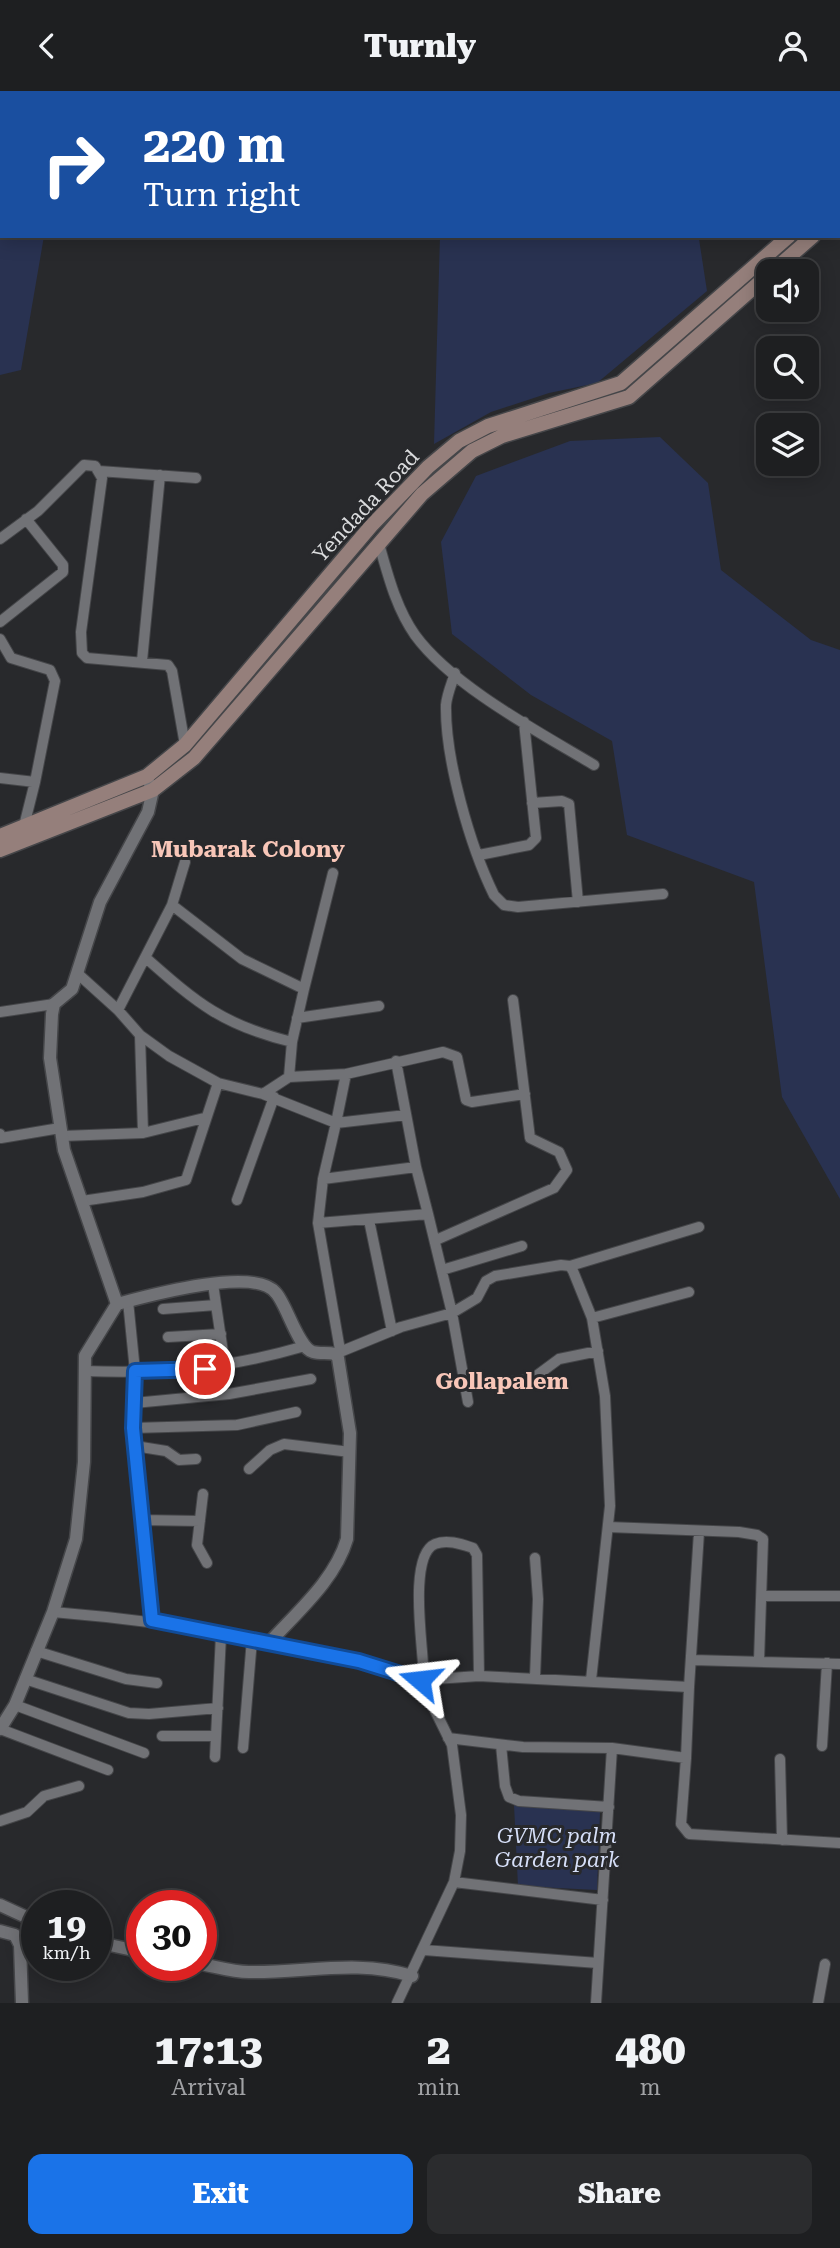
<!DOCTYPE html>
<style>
:root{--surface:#1e1f21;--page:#2b2c2e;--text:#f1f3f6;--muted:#a1a2a5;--line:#3c3d3f;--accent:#1a73e8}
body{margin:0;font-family:"Roboto Serif",serif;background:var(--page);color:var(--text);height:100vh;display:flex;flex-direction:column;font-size:26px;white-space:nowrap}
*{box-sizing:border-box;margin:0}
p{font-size:23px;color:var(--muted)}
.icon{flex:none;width:38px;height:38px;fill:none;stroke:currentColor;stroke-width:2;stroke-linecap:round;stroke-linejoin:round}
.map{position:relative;height:1912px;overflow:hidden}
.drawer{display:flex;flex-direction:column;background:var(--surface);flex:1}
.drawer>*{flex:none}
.hud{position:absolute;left:0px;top:0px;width:840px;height:147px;box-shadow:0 4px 18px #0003,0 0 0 2px var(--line);background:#1a4fa0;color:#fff;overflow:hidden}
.buttons{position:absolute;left:756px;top:168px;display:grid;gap:14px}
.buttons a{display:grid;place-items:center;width:63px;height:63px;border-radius:14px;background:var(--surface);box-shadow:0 4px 18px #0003,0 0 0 2px var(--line);font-size:35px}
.speed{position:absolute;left:21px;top:1799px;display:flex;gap:14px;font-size:35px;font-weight:700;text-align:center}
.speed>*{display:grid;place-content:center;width:91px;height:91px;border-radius:50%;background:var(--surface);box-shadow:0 4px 18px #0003,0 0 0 2px var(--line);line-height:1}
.speed small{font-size:18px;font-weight:400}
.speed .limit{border:10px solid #d22;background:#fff;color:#111}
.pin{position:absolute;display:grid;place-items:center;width:60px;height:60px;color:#fff;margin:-30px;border:4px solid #fff;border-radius:50%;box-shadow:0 2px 7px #0007}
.me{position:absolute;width:77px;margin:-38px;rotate:287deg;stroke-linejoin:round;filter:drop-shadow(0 0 5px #0008)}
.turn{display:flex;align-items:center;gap:24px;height:147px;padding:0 28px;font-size:32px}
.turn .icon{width:91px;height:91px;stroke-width:2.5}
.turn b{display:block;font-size:49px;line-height:60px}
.eta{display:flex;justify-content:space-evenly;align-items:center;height:119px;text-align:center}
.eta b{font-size:42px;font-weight:800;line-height:49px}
.primary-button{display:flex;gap:14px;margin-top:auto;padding:14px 28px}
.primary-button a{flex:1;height:80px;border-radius:14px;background:var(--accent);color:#fff;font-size:28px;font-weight:800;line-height:80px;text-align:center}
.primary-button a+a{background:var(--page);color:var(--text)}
header{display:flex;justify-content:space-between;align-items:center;height:91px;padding:0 28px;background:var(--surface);font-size:32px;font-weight:800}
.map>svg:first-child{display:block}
.green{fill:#293251}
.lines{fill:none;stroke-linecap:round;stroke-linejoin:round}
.minor-casing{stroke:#454649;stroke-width:12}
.tertiary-casing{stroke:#454649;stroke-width:15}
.secondary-casing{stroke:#454649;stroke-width:17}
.minor{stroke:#717276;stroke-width:10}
.tertiary{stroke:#717276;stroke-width:12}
.secondary{stroke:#957f7b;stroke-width:14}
.route-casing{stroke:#114b97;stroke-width:18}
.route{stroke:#1a73e8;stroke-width:12}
.labels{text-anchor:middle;stroke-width:6;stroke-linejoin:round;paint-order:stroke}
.street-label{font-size:21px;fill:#dbdcde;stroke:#28292c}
.park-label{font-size:21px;font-style:italic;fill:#d6dff8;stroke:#28292c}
.neighbourhood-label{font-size:23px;font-weight:bold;fill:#f8c6b8;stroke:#28292c}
</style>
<header><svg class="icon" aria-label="back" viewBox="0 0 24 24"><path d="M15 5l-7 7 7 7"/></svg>Turnly<svg class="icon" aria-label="person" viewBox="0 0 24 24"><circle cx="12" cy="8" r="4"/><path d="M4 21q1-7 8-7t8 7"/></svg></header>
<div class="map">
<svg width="840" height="1912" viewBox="0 0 840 1912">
<rect width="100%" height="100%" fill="#28292c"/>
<!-- green -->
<path class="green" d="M415,0H640L421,2Z
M0,96L2,145H44L21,279L0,284Z
M440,145L699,148L707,200L597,292L549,302L491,321L434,353Z
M660,346L708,392L721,479L811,549L840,559V1108L782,1006L754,791L627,744L612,650L531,604L452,543L441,451L476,385L570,350Z
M514,1714L600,1721L597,1799L518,1795Z"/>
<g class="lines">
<defs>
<path id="minor" d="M99,380L196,387
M0,448L38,420L84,374L95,375L102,387L81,541L82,562L87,567L168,574L172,580L185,654
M379,453C388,484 396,517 415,544C452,595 539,641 594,674
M0,531L63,481V474L26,428
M0,548L11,567L50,579L55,590L35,691L0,687
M142,570L160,384
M455,582C452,592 447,603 446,614C445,668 470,755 494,804L504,814L518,816L663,803
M532,712L562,710L569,713L578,811
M24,735L35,691
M479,764L529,754L536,747L524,631
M172,814L185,771
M146,867C198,913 223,934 292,951
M77,882L118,919L140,944L169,965L218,992
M304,898L333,782
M118,919L172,814L242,868L304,898L292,951L289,986
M0,921L54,913
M297,927L379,915
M140,944L143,1042
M396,970L416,1076
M263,1003L336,1032L346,983
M0,1043L1,1047L60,1037
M62,1045L143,1042L204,1027
M323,1088L416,1076L428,1123
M237,1109L274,1006
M82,1110L143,1101L186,1089L218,992L263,1003L289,986L346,983L443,961L457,966L466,1009L472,1011L525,1003
M369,1129L392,1240
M318,1132L428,1123L452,1222L468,1311
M436,1149L554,1097L567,1079L559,1061L530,1047L513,909
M570,1175L699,1136
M442,1179L522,1155
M213,1193L225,1275
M128,1210L135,1280L133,1337L152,1529
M163,1218L216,1214
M592,1227L689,1201
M168,1246L221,1243
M340,1259L318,1132L323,1088L336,1032L406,1024
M335,1263L401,1236L452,1222L477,1207L486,1190L495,1185L561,1174L570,1175L573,1180L592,1227L605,1305L610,1415L591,1589
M84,1280C166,1283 226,1278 305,1255
M496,1293L532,1288L559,1268L598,1260
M134,1312L229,1303L311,1288
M133,1337L237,1334L296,1321
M135,1355L166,1360L179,1369L196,1368
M249,1378L270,1359L284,1353L350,1361
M203,1403L197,1454L207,1472
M141,1429L200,1430
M608,1436L739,1441L757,1444L763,1448L759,1570
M535,1467L538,1508L535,1586
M762,1505H840
M53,1521C177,1531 301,1552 420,1589L452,1654L461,1724L460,1760L454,1791L397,1912
M36,1560L126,1588L157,1592
M693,1569L840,1573
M479,1585L477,1464L473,1457C461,1453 447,1448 435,1453C409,1464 422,1549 423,1574L420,1589L479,1585L689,1596L686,1667
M25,1588L129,1622L149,1623L218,1617
M689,1596L699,1441
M15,1614L144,1662
M0,1638L108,1679
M162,1645H216
M448,1647L523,1656L612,1657
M501,1654L505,1695L509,1706L519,1710L609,1716
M822,1655L827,1572
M243,1657L252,1548
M215,1666L221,1544
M780,1668L782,1749
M0,1730L27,1721L44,1705L79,1695
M454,1791L603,1809
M424,1859L598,1872
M596,1912L612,1657L686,1667L681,1733L689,1743L840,1752
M818,1912L825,1873"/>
<path id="tertiary" d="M117,1213L64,1059L50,967L52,923L54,913L72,898L100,811L148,721L153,699L150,693
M0,1638L15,1614L53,1521L76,1448L84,1371L85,1265L117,1213C147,1205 255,1175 276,1202C287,1214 298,1257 313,1261C320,1263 328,1261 335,1263L338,1267L350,1342L347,1448C335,1489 297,1521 269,1552
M0,1814L37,1831
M0,1840L15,1844L20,1854L22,1912
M96,1851L142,1861
M201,1873C217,1876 233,1881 249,1881C306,1882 357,1868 412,1885"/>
<path id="secondary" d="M838,103L840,101
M838,124L840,122
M773,180L813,145
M0,745L147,685L185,654L371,435L428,376L459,350L488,335L621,292L789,145
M0,759L153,699L194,667L422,403L472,360L502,345L629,306L768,184"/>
</defs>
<!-- minor casing -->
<use href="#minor" class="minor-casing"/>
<!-- tertiary casing -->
<use href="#tertiary" class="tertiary-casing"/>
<!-- secondary casing -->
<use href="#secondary" class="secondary-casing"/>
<!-- minor -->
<use href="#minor" class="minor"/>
<!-- tertiary -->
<use href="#tertiary" class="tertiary"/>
<!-- secondary -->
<use href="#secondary" class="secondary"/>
</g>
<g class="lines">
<defs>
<path id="route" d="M205,1278L135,1280L133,1337L152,1529L359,1570L420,1589"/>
</defs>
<!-- route casing -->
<use href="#route" class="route-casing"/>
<!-- route -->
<use href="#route" class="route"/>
</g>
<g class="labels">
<!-- street labels -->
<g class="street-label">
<text transform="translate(366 415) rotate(-47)" y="7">Yendada Road</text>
</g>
<!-- park labels -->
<g class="park-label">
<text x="557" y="1752">GVMC palm<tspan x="557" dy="24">Garden park</tspan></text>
</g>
<!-- neighbourhood labels -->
<g class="neighbourhood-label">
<text x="248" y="766">Mubarak Colony</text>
<text x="502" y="1298">Gollapalem</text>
</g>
</g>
</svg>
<div class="buttons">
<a><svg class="icon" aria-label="sound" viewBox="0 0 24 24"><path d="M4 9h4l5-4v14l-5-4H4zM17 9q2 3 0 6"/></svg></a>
<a><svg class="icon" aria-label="search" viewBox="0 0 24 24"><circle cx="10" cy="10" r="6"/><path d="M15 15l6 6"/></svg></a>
<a><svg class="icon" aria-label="layers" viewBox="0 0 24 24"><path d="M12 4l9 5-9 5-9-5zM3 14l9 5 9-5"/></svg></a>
</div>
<div class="speed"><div>19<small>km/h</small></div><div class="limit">30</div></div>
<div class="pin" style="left:205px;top:1278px;background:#d93025"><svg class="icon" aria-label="arrive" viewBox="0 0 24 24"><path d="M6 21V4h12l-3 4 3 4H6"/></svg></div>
<svg class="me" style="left:420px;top:1589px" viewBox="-20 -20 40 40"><path d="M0-17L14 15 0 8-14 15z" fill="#1a73e8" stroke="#fff" stroke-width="4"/></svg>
<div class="hud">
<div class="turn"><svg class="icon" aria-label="right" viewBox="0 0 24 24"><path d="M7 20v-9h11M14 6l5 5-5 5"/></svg><div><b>220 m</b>Turn right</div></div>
</div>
</div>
<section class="drawer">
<div class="eta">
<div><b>17:13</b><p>Arrival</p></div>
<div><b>2</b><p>min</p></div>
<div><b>480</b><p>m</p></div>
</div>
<div class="primary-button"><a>Exit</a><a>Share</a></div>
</section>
